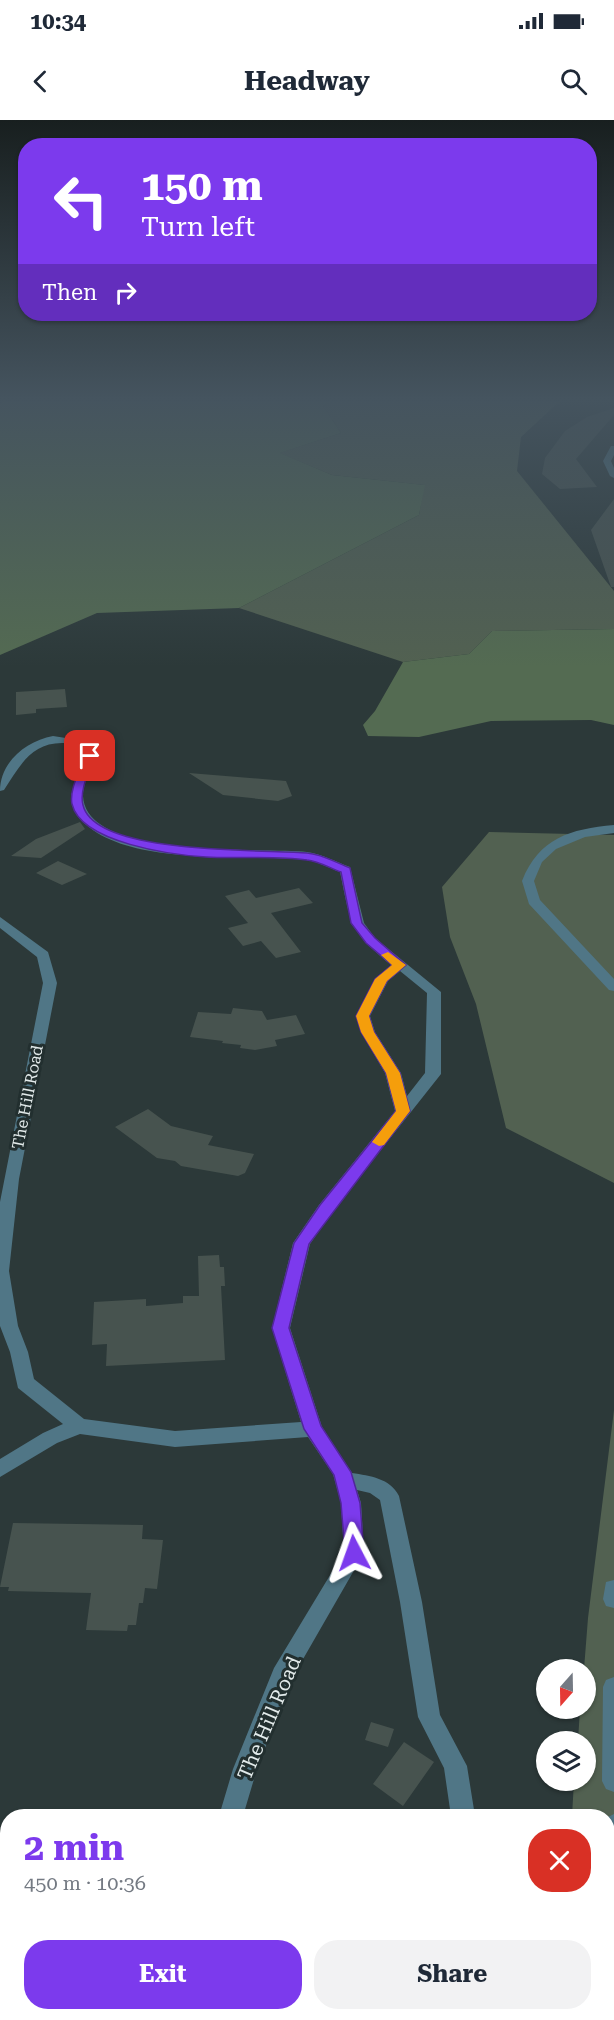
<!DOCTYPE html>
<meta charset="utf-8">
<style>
:root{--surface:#fff;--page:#f2f2f3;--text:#1f2937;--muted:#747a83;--accent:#7c3aed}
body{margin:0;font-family:"Roboto Serif",serif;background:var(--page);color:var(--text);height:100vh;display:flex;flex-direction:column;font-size:22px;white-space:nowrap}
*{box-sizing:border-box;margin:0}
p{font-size:20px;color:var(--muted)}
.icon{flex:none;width:33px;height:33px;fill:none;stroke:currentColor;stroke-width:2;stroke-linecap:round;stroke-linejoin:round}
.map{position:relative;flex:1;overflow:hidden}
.drawer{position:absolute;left:0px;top:1689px;width:615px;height:212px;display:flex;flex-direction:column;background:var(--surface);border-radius:24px 24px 0 0;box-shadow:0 2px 4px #0004}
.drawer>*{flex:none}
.guide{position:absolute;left:18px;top:18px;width:579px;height:183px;border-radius:24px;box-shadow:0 2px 4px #0004;background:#7c3aed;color:#fff;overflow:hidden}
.needle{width:39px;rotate:200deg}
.tools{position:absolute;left:536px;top:1539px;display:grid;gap:12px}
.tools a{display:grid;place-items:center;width:60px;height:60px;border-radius:50%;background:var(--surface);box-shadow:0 2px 4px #0004;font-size:30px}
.pin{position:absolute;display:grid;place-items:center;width:51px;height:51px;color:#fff;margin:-26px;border-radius:12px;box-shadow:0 3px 9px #0006}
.me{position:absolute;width:66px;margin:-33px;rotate:356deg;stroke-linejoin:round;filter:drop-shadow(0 0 4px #0008)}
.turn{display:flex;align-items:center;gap:21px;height:126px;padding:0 24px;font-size:27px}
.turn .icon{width:78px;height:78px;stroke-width:2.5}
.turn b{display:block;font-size:42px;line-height:51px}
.then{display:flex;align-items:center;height:57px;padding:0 24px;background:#0003;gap:12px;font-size:22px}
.round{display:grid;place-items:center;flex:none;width:63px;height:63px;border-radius:24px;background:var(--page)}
.overview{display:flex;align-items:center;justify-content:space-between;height:102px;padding:0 24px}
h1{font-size:36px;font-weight:700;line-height:45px;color:var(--accent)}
.button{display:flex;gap:12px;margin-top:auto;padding:12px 24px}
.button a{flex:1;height:69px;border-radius:24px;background:var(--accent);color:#fff;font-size:24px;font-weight:700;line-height:69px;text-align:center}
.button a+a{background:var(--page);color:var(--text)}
.status{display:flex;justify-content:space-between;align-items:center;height:42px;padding:0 30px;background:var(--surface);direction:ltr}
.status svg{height:16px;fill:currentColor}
header{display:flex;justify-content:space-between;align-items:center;height:78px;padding:0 24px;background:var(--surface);font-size:27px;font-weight:700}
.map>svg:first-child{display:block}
.green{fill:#526151}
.forest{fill:#546b52}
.building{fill:#47534f}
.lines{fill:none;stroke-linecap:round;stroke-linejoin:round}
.minor{fill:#507686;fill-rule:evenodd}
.route{fill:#7c3aed;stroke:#51269a;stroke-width:1.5}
.slow{fill:#f59e0b}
.labels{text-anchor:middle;stroke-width:6;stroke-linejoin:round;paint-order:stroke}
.street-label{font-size:16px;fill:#e2eaea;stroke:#222f2f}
.near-street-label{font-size:20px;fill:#e2eaea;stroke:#222f2f}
</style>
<div class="status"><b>10:34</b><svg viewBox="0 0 49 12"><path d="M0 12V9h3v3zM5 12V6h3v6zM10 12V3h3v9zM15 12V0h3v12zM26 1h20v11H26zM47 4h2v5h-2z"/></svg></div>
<header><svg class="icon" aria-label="back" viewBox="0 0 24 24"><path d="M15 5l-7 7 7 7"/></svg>Headway<svg class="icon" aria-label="search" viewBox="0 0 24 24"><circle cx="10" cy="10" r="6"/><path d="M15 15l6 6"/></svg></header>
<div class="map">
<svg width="614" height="1900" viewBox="0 0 614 1900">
<rect width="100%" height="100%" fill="#2c3939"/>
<!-- green -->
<path class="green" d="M332,281H560L521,317L517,351L614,471V509L492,511L469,534L403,542L239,488L419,395L424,365L332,355L279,333L341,313L323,286Z
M489,712L614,715V1063L506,1008L476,884L450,817L442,767Z
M614,1290V1900H573L572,1893H608V1696H572L574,1661L585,1660V1622L578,1621L580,1589L585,1588L584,1549L588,1498Z"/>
<!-- forest -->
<path class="forest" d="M8,281H332L323,286L341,313L280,333L332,355L425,365L419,395L239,488L97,493L0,535V283Z
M614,509V605L591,600L491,601L419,617L368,616L363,605L375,591L403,542L469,534L492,511Z"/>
<!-- building -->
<path class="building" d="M614,288V295L576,339L597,367L560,369L542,354L545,338L565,311L587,297Z
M614,379V467H611L591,410Z
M65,569L67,587L36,589V593L16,595V572Z
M189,653L286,661L292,676L278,681L223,675Z
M80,702L85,709L41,738L11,736L36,719Z
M58,741L87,754L62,765L36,753Z
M299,768L313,783L271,793L301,832L276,838L261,821L243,826L228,808L248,803L225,776L249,770L256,778Z
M233,888L262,891L267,900L296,895L305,914L275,920L277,926L255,930L240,928L241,925L222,923L223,921L190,917L198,892L231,894Z
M148,989L171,1006L213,1016L208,1025L254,1034L245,1053L238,1056L181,1046L175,1041L157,1038L115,1007Z
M219,1135L220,1147H224L225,1166H221L225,1240L106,1246L107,1224L92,1225L94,1182L146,1179V1186L183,1183V1176H199L198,1136Z
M13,1403L143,1405L142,1419L163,1420L157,1469L145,1468L143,1483H139L136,1505H128L127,1511L86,1510L91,1473L8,1471L9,1467H0Z
M371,1602L394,1609L388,1627L365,1620Z
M404,1622L434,1642L403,1686L373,1664Z"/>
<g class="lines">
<!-- minor -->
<path class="minor" d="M611,326H614V335L611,341L614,348V358L610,356L603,341Z
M53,616L85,621L97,632C93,643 82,666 83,676C86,741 264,727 307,732C322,734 336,742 350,747L364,803L375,818L441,872V954L331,1093L310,1124L290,1208L322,1307L352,1353C370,1356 390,1358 399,1376L422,1482L440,1595L467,1646L475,1696H451L444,1648L418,1597L400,1482L380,1380L370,1373L357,1370L361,1383L364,1433L291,1560L257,1649L243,1696H219L233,1649L274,1548L344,1432L341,1383L333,1354L308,1317L175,1327L80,1314L57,1323L0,1357V1339L43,1313L63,1304L18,1268L10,1232L0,1206V1082L43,863L37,837L0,808V797L48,832L57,863L19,1059L9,1151L18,1206L28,1232L34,1259L84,1299L175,1311L301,1302L272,1208L293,1123L319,1085L395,991L385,953L361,912L356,896L375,859L391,845C349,810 351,804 340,752C329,748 317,741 306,740C244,733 129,748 82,701C76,696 74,684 71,676L85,632C79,625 73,624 64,623C31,622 20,646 4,670L0,671C0,642 26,621 53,616ZM400,851L427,873L425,953L407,976L401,953L375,912L370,896L388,861Z
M614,705V713L585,717L556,729L542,742L534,761L540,780L614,859V871L609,870L529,784L522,761C539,718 570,709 614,705Z
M614,1460V1488L606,1486L603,1479L606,1462Z
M614,1557V1672L606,1669L602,1661L603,1567L606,1560Z
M614,1694V1724L608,1726V1697Z
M169,1893H195L193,1900H167Z
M461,1893H487V1900H461Z
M547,1893H573V1900H547Z"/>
</g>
<!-- sky -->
<linearGradient id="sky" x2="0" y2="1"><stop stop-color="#181f1f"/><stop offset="0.51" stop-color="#45545f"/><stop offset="1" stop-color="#45545f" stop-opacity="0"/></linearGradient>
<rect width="614" height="547" fill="url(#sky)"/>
<!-- route -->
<path class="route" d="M90,633L95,636C90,650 79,670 83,685C95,736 265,729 307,733C322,734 337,743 350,748L362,803L375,818L406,845L387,861L369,896L374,912L400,953L410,991L309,1124L289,1208L321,1306L351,1352L360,1383L364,1433L361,1439L354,1441L348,1439L345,1433L341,1383L334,1355L304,1309L272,1208L294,1123L320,1085L396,991L386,953L361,912L356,896L375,859L392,845L366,823L351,803L341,752C330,748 318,741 307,740C274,735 239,739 206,737C173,735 81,723 72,684C69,670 80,650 85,636Z"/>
<!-- slow -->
<path class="slow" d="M388,832L406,845L387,861L369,896L374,912L400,953L410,991L384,1025L379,1026L372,1022L396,991L386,953L361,912L356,896L375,859L392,845L381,835Z"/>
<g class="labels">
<!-- street labels -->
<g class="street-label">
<text transform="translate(27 977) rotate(-79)" y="6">The Hill Road</text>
</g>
<!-- near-street labels -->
<g class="near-street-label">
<text transform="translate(269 1598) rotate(-67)" y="7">The Hill Road</text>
</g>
</g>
</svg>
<div class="tools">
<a><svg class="needle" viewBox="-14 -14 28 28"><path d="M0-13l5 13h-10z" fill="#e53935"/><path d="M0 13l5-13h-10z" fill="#747a83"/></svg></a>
<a><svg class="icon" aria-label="layers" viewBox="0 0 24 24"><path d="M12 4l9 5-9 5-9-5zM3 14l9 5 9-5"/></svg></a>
</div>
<div class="pin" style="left:90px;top:636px;background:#d93025"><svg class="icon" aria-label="arrive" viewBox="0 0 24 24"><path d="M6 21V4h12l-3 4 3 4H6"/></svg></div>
<svg class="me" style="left:354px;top:1433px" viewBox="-20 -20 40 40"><path d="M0-17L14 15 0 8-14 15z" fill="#7c3aed" stroke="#fff" stroke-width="4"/></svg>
<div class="guide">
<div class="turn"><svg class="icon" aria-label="left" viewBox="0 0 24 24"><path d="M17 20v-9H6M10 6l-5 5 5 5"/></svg><div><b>150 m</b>Turn left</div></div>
<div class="then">Then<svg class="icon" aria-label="right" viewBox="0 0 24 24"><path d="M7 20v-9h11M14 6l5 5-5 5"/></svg></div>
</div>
<section class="drawer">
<div class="overview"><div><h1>2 min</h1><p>450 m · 10:36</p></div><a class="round" style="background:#d93025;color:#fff"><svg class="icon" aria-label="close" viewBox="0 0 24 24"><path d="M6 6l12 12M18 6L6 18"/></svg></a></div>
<div class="button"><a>Exit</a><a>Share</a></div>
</section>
</div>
